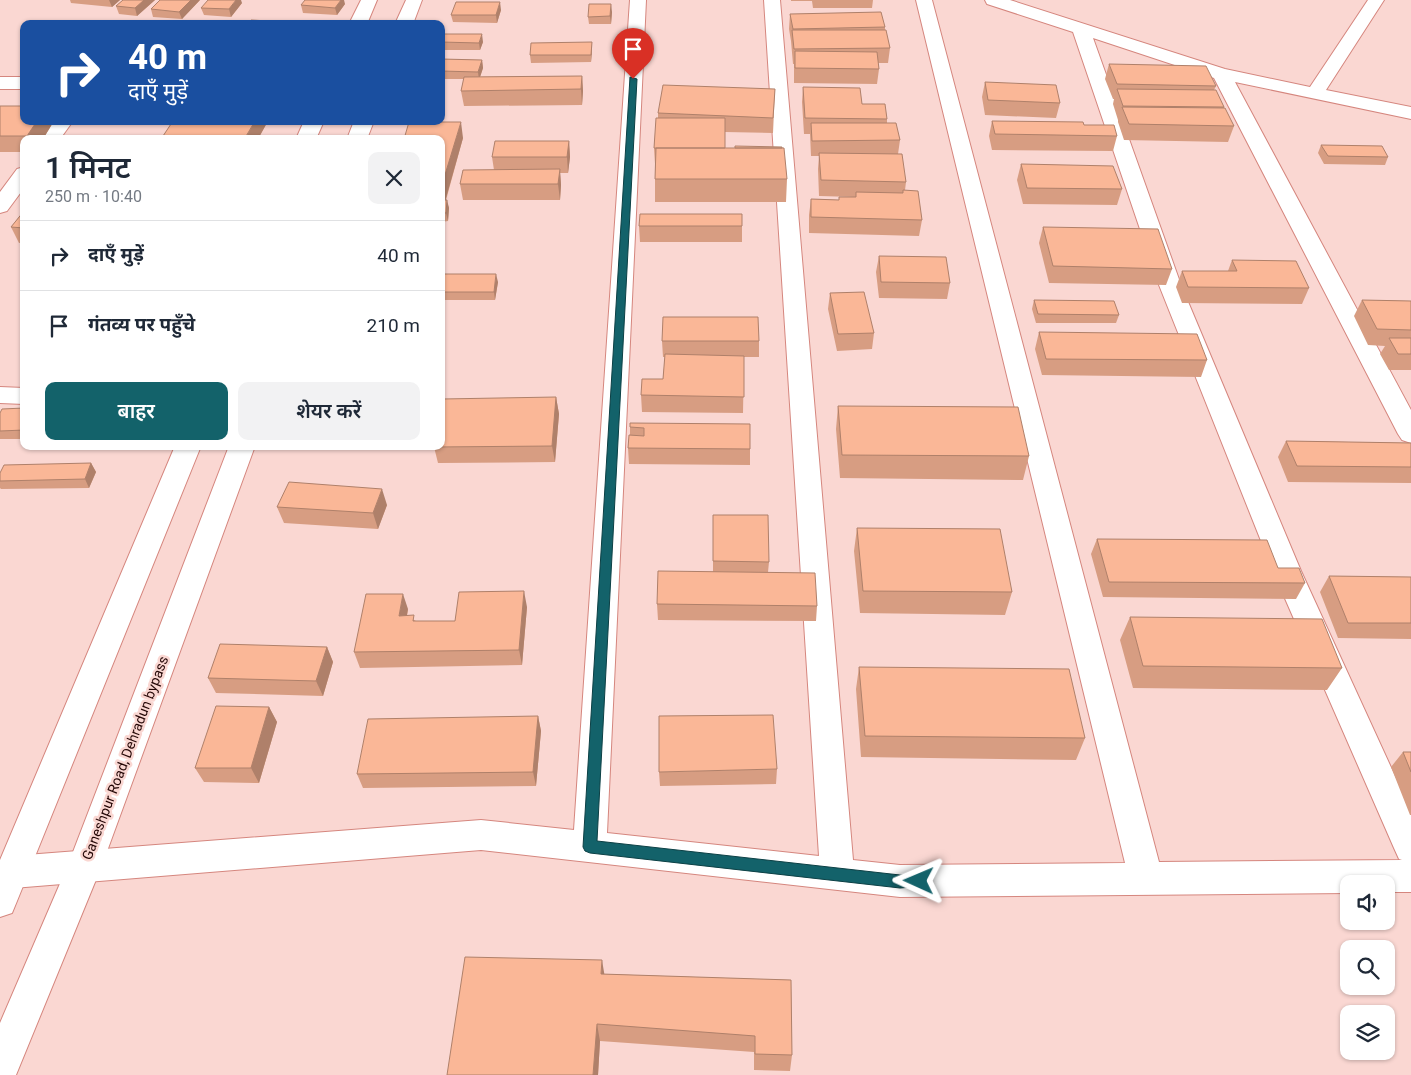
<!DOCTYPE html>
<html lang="hi">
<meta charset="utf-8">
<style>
:root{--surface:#fff;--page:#f2f2f3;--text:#1f2937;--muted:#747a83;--line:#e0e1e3;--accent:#13626a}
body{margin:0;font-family:Roboto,"Noto Sans Devanagari",sans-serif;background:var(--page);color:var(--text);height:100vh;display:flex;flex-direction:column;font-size:19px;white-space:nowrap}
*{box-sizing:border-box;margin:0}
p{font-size:16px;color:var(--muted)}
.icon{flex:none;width:28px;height:28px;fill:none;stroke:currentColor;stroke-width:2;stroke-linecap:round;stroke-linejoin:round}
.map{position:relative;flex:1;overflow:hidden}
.panel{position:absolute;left:20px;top:135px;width:425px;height:315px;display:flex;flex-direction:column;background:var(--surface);border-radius:10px;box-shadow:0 1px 4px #0004}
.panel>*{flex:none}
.top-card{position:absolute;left:20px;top:20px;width:425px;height:105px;border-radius:10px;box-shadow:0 1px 4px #0004;background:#1a4fa0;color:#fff;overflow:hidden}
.controls{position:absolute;left:1340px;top:875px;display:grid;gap:10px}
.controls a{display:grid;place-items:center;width:55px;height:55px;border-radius:10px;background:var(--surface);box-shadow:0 1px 4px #0004;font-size:25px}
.pin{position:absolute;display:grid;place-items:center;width:42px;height:42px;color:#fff;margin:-51px -21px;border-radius:50% 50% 50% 0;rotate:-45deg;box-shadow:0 0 5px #0007}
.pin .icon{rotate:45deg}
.me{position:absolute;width:55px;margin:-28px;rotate:271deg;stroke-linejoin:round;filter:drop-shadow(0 0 4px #0008)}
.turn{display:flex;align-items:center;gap:18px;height:105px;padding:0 25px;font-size:22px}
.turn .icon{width:65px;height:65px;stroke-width:2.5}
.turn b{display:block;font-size:35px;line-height:42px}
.round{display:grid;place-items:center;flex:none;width:52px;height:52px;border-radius:10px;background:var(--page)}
.headline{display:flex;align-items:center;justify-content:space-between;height:85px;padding:0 25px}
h1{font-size:30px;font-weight:600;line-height:38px}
.cta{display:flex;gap:10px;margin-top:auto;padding:10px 25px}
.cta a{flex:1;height:58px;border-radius:10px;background:var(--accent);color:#fff;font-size:20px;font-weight:600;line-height:58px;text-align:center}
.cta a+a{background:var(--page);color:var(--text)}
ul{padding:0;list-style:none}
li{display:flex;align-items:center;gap:15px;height:70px;padding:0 25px;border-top:1px solid var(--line)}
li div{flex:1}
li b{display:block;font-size:19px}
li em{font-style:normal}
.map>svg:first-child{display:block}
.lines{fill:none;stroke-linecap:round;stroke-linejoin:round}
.minor-casing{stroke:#d5867e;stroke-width:2}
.primary-casing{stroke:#d5867e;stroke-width:2}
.minor{fill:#fff;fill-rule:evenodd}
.primary{fill:#fff;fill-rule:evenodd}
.wall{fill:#d79d82}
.shaded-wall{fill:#af806a}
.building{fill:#fab797;stroke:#af806a}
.route{fill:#13626a;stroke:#0c4045}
.labels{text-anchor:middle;stroke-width:5;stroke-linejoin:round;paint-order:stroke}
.street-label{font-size:14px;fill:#240706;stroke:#fad7d2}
</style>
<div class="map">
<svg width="1411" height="1075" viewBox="0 0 1411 1075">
<rect width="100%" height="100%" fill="#fad7d2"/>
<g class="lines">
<defs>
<path id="minor" d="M630,0H646L607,833L819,856L764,0H780L853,860L900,865L1125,863L916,0H932L1159,862L1402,860L1399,859L1394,848L1273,571L1159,285L1073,32L987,4L985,0H1010L1225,69L1310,87L1368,0H1384L1326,90L1411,107V119L1235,82L1411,410V443L1402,440L1398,434L1214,78L1093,38L1181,285L1301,571L1411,811V892H1386V884H1349V893L900,897L481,850L13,888L1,883V861L13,856L481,820L574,830Z
M0,77H24V89H0Z
M54,121H73L60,139H40Z
M24,167V188L7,211L0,213V192L17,169Z
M0,387L24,388V404L0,403Z"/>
<path id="primary" d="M361,0H377L367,24H349Z
M406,0H422L413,24H395Z
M304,121H324L316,139H296Z
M354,121H374L367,139H347Z
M175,446H201L17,901L12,913L0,917V860Z
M229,446H255L102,865L16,1075H0V1023L68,865Z"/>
</defs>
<!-- minor casing -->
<use href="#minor" class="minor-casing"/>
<!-- primary casing -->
<use href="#primary" class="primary-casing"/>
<!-- minor -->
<use href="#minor" class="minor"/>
<!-- primary -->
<use href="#primary" class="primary"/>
</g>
<!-- wall -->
<path class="wall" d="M70,0H120L112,7L71,3Z
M123,0H155L137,16L119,14L116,6Z
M200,0L182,19L153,17L151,9Z
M791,0H873L872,8H813L812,1H791Z
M242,3L231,17L204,15L201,8Z
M345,4L337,15L303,13L301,5Z
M501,10L497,23L453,22L451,15Z
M612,12L611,24H589L588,17Z
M790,14L885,27V30L890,48L888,63H878L879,69L877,84L794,83V64H793L791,41L789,29Z
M441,34L483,42L480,50H441Z
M592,42V50L591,62L531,63L530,55Z
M441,59L482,60L483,68L480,77L582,76L583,91L582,105L464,106L461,91L464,79H441Z
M1109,64L1216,86L1214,90L1224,107V108L1234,126L1228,142L1124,140L1118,122V120L1113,104L1114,99H1113L1105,79Z
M985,82L1060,103L1056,118L985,115L982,97Z
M803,87L862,104L887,119V123L900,140L898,154L906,182L905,190L922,220L919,236L809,233V215L811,199L839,200L855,197L819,196L818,169L819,156H811L810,134H804L802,102Z
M775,89L773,133L725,132V148L787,179L786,202H655V164L654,148L658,118V113Z
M0,106L54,121L43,139H24V152H0Z
M173,121H268L258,139H165L163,136Z
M992,121L1117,136L1113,151L992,150L989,136Z
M463,138L446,200L449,208L448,221L441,222V139Z
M569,141L570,157L568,173H560L561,185L560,200H463L460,184L494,170L492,157Z
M1321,145L1388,157L1385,165L1324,164L1318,153Z
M1021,164L1122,189L1117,205L1023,204L1017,180Z
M24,211V243H19L11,227Z
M639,226H742V242H640Z
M1043,227L1172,269L1166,285L1049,283L1039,243Z
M879,256L950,283L947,299L879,298L876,272Z
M1232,260L1309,288L1302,304L1182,303L1176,287L1182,271H1228Z
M441,274L498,282L495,300H441Z
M830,293L874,333L872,349L837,351L828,309Z
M1034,300L1119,315L1116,323H1036L1032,309Z
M1362,300L1411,301V370H1389L1380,354L1385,346L1368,345L1354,316Z
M1039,332L1207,360L1201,377L1042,375L1035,349Z
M662,341H759V357H744L743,413L642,412L641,395L663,379L665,357H663Z
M556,397L559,414L555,462L438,463L434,447Z
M838,406L1029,456L1023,480L840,478L836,429Z
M24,408V439H0V413Z
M630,423L750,449V465L629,464L628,448L630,435Z
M1286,441L1411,443V483L1288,482L1278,457Z
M91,463L96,472L89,488L1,489L0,488V473Z
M387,505L378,529L284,523L277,507Z
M713,515L769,562L768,572L817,606L816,621L658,620L657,604L713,572Z
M857,528L1012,592L1005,615L860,613L854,551Z
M1097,539L1278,568L1305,583L1296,599L1103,597L1091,554Z
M1329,576L1411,577V639L1338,638L1320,592Z
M527,607L522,665L360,668L354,652L408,609L407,616L416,621H455Z
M1130,617L1342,668L1327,690L1133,688L1120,640Z
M327,647L333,662L323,696L216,693L208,678Z
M859,667L1085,738L1076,760L861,757L856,689Z
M269,707L277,722L259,783L204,782L195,768Z
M538,716L541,731L536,786L363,788L357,774Z
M1403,752H1411V815H1410L1391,767Z
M777,769L776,784L660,786L659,772Z
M604,974L791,980L792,1055L790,1071L754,1070V1052L600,1041L598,1075H447Z"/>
<!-- shaded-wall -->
<path class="shaded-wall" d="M109,0H120L112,7Z
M144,0H155L137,16L135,8Z
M191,0H200L182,19L179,12Z
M236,0H241L242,3L231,17L229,9Z
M341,0H344L345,4L337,15L335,8Z
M500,2L501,10L497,23L496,15Z
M611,4L612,12L611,24L610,16Z
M482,34L483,42L480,50L479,43Z
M592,42V50L591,62V55Z
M482,60L483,68L479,80L478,72Z
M582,76L583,91L582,105L581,89Z
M37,121H54L43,139H28L27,136Z
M255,121H268L258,139H245Z
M461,122L463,138L444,205L441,188Z
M569,141L570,157L568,173L567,157Z
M560,169L561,185L560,200L558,184Z
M447,200L449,208L448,221L446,213Z
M496,274L498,282L495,300L494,292Z
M556,397L559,414L555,462L552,446Z
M91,463L96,472L89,488L85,479Z
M382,489L387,505L378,529L373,513Z
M524,591L527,607L522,665L519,650Z
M403,594L408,609L404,631L399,616Z
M327,647L333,662L323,696L316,681Z
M269,707L277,722L259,783L251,768Z
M538,716L541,731L536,786L533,772Z
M602,960L605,978L601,974Z
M597,1024L600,1041L598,1075H593Z"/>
<!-- building -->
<path class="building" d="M123,0H144L135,8L116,6Z
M160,0H191L179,12L151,9Z
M208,0H236L229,9L201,8Z
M305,0H341L335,8L301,5Z
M456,2H500L496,15H451Z
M589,4H611L610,16L588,17Z
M881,12L885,27L793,29L790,14Z
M251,20L287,22L286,24H248Z
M293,21L323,22L322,24H291Z
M792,30H886L890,48L794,49Z
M441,34H482L479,43L441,42Z
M592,42L591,55H530L531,43Z
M795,51L877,52L879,69L795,68Z
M441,59L482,60L478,72L441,71Z
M1109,64L1206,66L1216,86L1117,84Z
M582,76L581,89L461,91L464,77Z
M985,82L1056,85L1060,103L988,100Z
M663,85L775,89L773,118L658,113Z
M803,87L860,88L862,104H885L887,119L805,118Z
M1117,89L1216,90L1224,107L1123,106Z
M0,106H24V121H37L27,136H0Z
M1122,107L1225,108L1234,126L1129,124Z
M656,118H725V148H654Z
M173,121H255L245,138L163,136Z
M992,121L1083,122L1084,125H1114L1117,136L995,134Z
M409,122H461L441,188V139H404Z
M811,123H896L900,140L812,141Z
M495,141H569L567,157H492Z
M1321,145L1382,146L1388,157L1328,156Z
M735,146L782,147V148H735Z
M656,148H784L787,179H655Z
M819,153L902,154L906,182L821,180Z
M1021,164L1113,166L1122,189L1027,188Z
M560,169L558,184H460L463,170Z
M903,190L918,191L922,220L811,217V199L839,200V197H856V192L903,193Z
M441,200H447L446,213H441Z
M24,211V228L11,227Z
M640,214H742V226H639Z
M1043,227L1158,229L1172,269L1053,266Z
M879,256L946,257L950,283L881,282Z
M1232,260L1296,261L1309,288L1188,287L1182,271H1237Z
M441,274H496L494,292H441Z
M864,292L874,333L838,334L830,293Z
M1034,300L1114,301L1119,315L1038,314Z
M1362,300L1411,301V330L1377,329Z
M663,317H758L759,341H662Z
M1039,332L1197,334L1207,360L1046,359Z
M1389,338H1411V354H1398Z
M665,354L744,356V397L641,395L642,379H663Z
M556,397L552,446L434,447V446H441V405L442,399Z
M838,406L1018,407L1029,456L842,455Z
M24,408V430L0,431V413L2,409Z
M630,423L750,424V449L628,448L629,435L644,436V428L630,427Z
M1286,441L1411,443V467L1297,466Z
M91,463L85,479L0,481V473L4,465Z
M289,482L382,489L373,513L277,507Z
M713,515H768L769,562L713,561Z
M857,528L1000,529L1012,592L863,591Z
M1097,539L1267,540L1278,568H1299L1305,583L1109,582Z
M658,571L815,573L817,606L657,604Z
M1329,576L1411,577V623H1348Z
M524,591L519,650L354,652L366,594H403L399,616L414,615L413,621H455L459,592Z
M1130,617L1322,619L1342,668L1143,666Z
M220,644L327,647L316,681L208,678Z
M859,667L1069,669L1085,738L865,736Z
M216,706L269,707L251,768H195Z
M773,715L777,769L659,772V716Z
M538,716L533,772L357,774L368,719Z
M1403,752H1411V772Z
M465,957L602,960L601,974L791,980L792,1055L755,1054V1036L597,1024L593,1075H447Z"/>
<!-- route -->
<path class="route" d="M630,77L637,79L597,841L900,875L924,877L926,881L924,886L900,888L590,853L585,851L583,847Z"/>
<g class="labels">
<!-- street labels -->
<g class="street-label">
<text transform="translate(125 758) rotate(-69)" y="5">Ganeshpur Road, Dehradun bypass</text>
</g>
</g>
</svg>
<div class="controls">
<a><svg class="icon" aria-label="sound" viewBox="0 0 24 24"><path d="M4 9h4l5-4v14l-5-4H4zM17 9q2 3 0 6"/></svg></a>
<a><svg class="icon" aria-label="search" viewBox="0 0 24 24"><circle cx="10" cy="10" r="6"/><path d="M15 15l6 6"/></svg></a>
<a><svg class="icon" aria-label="layers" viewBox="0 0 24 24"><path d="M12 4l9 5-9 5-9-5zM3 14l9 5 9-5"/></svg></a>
</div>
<div class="pin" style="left:633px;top:79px;background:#d93025"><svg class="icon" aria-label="arrive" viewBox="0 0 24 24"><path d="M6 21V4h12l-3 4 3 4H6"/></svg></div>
<svg class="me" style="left:919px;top:881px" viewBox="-20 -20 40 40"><path d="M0-17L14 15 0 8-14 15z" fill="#13626a" stroke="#fff" stroke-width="4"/></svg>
<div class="top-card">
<div class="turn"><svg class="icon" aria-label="right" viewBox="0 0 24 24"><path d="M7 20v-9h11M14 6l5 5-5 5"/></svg><div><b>40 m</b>दाएँ मुड़ें</div></div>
</div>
<section class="panel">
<div class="headline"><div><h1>1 मिनट</h1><p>250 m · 10:40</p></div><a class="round"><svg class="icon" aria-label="close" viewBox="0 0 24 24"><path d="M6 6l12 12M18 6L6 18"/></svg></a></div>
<ul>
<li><svg class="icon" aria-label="right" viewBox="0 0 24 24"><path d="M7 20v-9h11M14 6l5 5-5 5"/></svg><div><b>दाएँ मुड़ें</b></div><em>40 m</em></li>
<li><svg class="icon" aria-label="arrive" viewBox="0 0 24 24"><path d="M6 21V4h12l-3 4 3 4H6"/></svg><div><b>गंतव्य पर पहुँचे</b></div><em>210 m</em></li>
</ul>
<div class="cta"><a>बाहर</a><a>शेयर करें</a></div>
</section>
</div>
